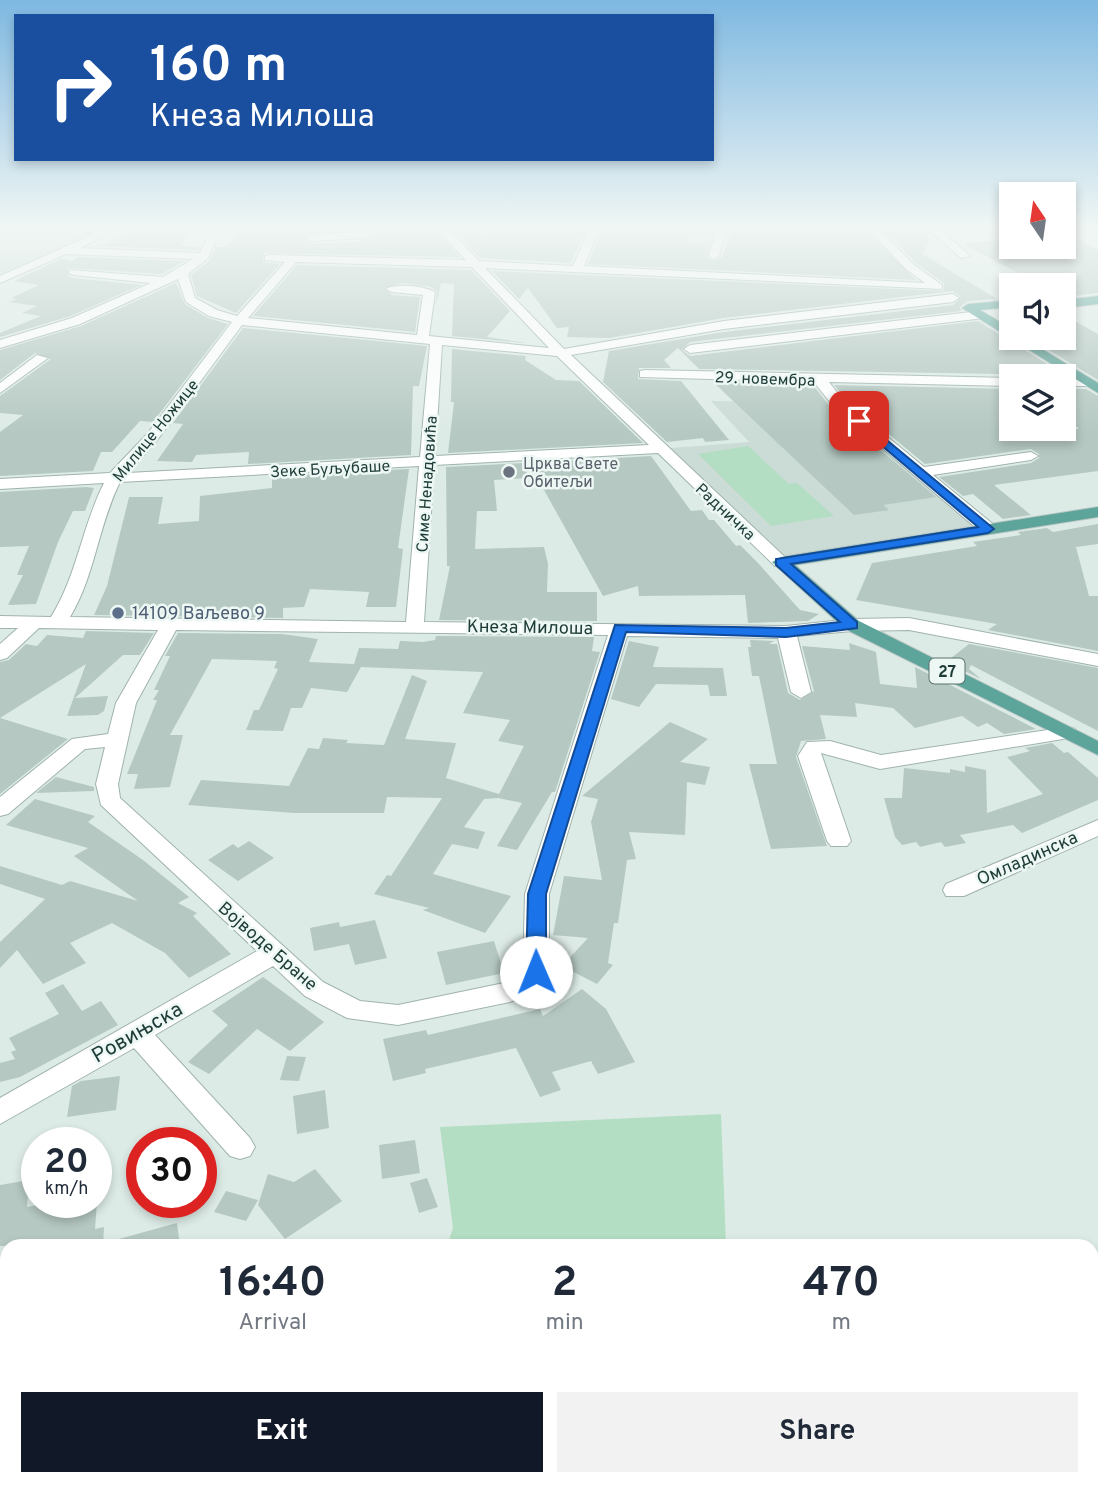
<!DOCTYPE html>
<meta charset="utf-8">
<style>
:root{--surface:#fff;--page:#f2f2f3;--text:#1f2937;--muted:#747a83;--accent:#111827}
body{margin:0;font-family:Overpass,sans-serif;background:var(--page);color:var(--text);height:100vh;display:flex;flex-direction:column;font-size:26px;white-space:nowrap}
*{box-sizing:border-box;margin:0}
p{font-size:23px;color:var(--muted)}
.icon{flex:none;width:38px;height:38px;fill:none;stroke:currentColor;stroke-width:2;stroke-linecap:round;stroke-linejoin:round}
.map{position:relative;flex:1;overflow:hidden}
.side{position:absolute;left:0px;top:1239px;width:1099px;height:247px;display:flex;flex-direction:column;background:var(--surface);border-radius:21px 21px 0 0;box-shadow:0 4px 10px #0003}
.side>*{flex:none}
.guide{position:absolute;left:14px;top:14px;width:700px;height:147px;border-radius:0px;box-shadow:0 4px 10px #0003;background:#1a4fa0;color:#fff;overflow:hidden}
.needle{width:46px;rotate:347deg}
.fabs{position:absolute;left:999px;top:182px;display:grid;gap:14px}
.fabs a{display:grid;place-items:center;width:77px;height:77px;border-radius:0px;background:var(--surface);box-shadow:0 4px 10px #0003;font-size:35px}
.speed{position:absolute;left:21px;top:1127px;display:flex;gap:14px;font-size:35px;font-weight:700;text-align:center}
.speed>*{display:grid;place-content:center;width:91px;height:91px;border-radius:50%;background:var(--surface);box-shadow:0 4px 10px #0003;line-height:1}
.speed small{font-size:18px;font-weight:400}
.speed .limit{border:10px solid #d22;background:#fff;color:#111}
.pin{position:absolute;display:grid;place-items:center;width:60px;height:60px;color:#fff;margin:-30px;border-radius:14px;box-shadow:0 4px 10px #0006}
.me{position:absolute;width:77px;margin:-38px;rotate:359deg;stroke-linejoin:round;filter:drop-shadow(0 0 5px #0008)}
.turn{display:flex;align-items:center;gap:24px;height:147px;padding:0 21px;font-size:32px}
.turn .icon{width:91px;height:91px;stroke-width:2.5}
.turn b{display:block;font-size:49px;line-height:60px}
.eta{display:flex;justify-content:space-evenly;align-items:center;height:119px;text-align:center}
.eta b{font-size:42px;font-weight:700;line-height:49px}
.button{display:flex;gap:14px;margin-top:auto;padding:14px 21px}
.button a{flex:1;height:80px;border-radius:0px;background:var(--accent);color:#fff;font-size:28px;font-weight:700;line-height:80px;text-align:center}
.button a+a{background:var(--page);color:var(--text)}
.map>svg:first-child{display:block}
.built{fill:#cbdbd5}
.green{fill:#b3dec4}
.building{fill:#b5c8c2}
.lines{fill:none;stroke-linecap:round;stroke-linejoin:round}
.minor-casing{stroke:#a0b3ae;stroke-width:2}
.major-casing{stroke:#c0c8c7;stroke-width:2}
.minor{fill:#fff;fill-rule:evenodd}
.major{fill:#5da59a;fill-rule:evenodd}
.route{fill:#1a73e8;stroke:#114b97;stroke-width:2}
.worship-dot{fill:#6b7280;stroke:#edf7f3;stroke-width:2.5}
.service-dot{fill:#5c6f8a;stroke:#edf7f3;stroke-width:2.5}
.labels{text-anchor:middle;stroke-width:5;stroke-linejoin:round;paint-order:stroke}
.far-street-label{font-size:16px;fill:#1d3b37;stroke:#edf7f3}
.far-worship-label{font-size:16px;fill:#5b616d;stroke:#edf7f3;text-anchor:start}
.shield{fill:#edf7f3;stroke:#5b736f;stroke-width:2}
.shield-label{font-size:16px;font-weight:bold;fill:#1d3b37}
.service-label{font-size:18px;fill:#4e5e75;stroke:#edf7f3;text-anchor:start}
.street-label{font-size:18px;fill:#1d3b37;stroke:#edf7f3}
.near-street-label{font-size:21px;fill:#1d3b37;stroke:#edf7f3}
</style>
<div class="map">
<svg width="1098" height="1485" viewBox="0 0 1098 1485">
<rect width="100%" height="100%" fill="#ddebe6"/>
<!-- built -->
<path class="built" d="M0,227H64L97,234L0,276Z
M605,227H715L709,256L641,250L599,238Z
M711,401L838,403L988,529L781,562L659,449L749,442Z"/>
<!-- green -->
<path class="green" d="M748,446L789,484L797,483L834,516L771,526L698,454Z
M721,1114L726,1246H447L453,1228L440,1127Z
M369,1479H733V1485H367Z"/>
<!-- building -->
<path class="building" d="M238,227H255L254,234L286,233L289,227H314L313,230L363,227L309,233L303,239L310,244L365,241L381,227H432L460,257L264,253L263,262L280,264L236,313L197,296L191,275L210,260L216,247H226L235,239Z
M450,227H472L485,238L497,227L586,229L571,263L480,258Z
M617,227H691L687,244L709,245L707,257L713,261L722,257L733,228L863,227L916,280L588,264L602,230L615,231Z
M881,227H916L931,239L922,254L997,299L968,301L960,307L961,311L690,342L682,350L690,356L978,321L1065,375L699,369L678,348L664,360L671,368H639L638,379L681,381L729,440L705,442L703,438L667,442L603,382L609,351L724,332L953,305L961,297L953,291L724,318L609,338L567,337L569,327L557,328L528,288L519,299L492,271L944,291V283L916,263Z
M143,228L188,235L181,246L200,247L198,250L90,246L102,245Z
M1064,235H1073L1098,250V293L1064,297V285H1041L963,244L1012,238V247H1064Z
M78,257L184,261L162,274L68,268V276L73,278L141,285L71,316L0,337V333L41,316L22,313L37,306L9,302L17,299L11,298L39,285L14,281L61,259L73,261Z
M297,265L471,270L510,311L487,337L527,343L452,336L454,284L441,283L436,306L437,291L431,287L403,283L384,288L392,295L420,297L415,332L253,316Z
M176,283L185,304L208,318L228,324L153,422L140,421L112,452H101L93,471L0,476V432L23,415L0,413V396L51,359L35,353L0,380V350L81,326Z
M1064,315L1098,334V380L1029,338H1064Z
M243,328L427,346L419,386H413L411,455L248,464L249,452L196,455L192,462L157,461L183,424L173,423Z
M452,349L526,356L525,360L556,380L579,381L643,443L448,453L454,402H451Z
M713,382L813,385L831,408L936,497L883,505L889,510L854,515Z
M834,385L1012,389V430L1079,429L1064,414V389H1086L1098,396V471L994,485L1031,515L1003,519L973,494L963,496L939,477L1031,463L1039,458V454L1031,449L925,464L845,398Z
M651,456L691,511L702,510L709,520H714L736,546L740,545L758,563L800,610L819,614L808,621L748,623L745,595L639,596L638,586L603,596L529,463Z
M525,463L528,478L494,480L497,511H477L475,549L544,547L548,564L547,592H597V621L439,620L450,566H447L446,467Z
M409,469L398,548L403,549L396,607H366L369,592L310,589L304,607L283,608V618L94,615L107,586L129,497H163L158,524L199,521L200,496L272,488V476Z
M86,487L94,488L85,511H73L58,542L36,604L8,605L23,575H17L29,546L0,547V492Z
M1098,524V544L1076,547L1089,596H1098V651L988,630L997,624L856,600L872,563L977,546L973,542L1021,535L1018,532L1047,528L1053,532Z
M86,631L154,633L140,655H123L75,698L108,696L104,711L98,715L67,716L86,664L0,718V662L9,660L26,644L37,646L47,635L83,638Z
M178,633L282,634L318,639L309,662L354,664L359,648L398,649L400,641L423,642L435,640L436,636L594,637L592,651L600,652L555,792H552L517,850L497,846L522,803L498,798L484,799L464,827L485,832L478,849L452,844L433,874L511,896L485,933L423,910L429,908L374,894L387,875L391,876L442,798L387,797L384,813H294L188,805L201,780L289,786L308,748L319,749L323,738L348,740L346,743L384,745L412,675L427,681L405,739L456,743L446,778L499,794L524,746L498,741L510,720L463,713L483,672L361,667L347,692L311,688L302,708H291L283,731L246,730L254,710H259L278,669L274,668L277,661L212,659L170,735H183L170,787L134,789L138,774H127L157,700H153L159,690H154L170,656H165Z
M750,640L774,641L769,644H777L788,693L800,700L814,691L802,646L850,650L849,643L876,652L880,684L917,688L915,667L1036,729L1004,734L987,723L978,727L962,716L915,728L893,708L855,703L857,717L820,715L826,739L801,741L796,757L827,846L771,849L749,764H777L759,676H752L748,647H751Z
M629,641L659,647L653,667L723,668L727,696H710L708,685L656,684L639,707L611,699Z
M969,644L1098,668V731L971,665L969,669L981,679L946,662Z
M0,718L68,739L0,794Z
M670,722L708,739L680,762L710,767L705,785L687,782L685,835L629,832L636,859L627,860L618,923H614L608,963L613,965L597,984L562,966L588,938L553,935L564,876L602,880L591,822L598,799L582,796Z
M1052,743L1064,753L1068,752L1098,778V800L1022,833L1013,825L960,835L966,843L945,847L941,842L920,847L916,842L902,845L895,837L884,798H902L904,768L950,773V769L965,772V766L986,770L987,813L1043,794L1007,757L1030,751L1025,748Z
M56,777L94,787V791L36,793Z
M35,799L95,816L88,822L143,860L189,897L178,903L197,913L193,916L231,954L189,978L165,953L112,923L70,943L86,963L43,984L17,950L0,968V942L45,899L0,884V866L62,885L70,881L138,901L74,856L88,848L6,825Z
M249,841L274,858L238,881L208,860L233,844L238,848Z
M375,920L387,958L355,965L349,944L314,951L310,928L339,922L340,927Z
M494,941L504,973L446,985L437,952Z
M263,977L324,1022L290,1051L257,1029L209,1074L188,1062L228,1025L212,1011Z
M63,984L82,1011L101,1001L118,1025L20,1077L0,1082V1063L15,1059L11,1052L16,1050L9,1038L59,1014L45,993Z
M582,989L606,1009L635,1062L598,1074L591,1061L552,1072L561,1090L540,1097L516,1048L425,1069L426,1073L393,1081L383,1039L426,1030L428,1035L540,1009L543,1016Z
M287,1056L306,1057L299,1081L280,1080Z
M120,1076L116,1110L67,1117L72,1086L81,1081Z
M325,1090L329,1128L297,1134L293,1096Z
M415,1140L420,1173L382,1179L379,1145Z
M315,1169L342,1201L285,1239L258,1205L268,1174L294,1182Z
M427,1178L438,1207L419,1213L410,1183Z
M29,1180L27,1207L53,1202H97L95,1229L104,1227L103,1246H0V1185Z
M226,1191L258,1200L246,1221L214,1212Z
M177,1223L180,1246H116L115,1240Z"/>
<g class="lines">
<defs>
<path id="minor" d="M76,227H92L108,234L80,248L200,253L212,227H222L208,258L188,274L195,298L217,310L237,316L285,262L265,260V256L269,255L466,260L435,227H446L479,261L573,266L590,227H600L584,266L925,283L906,269L866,227H877L914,265L942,285V289L485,268L564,349L724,321L953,294L959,298L953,302L724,329L571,355L790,562L781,567L775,566L658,453L434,465L424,622L786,626L852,619L909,618L1098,654V666L909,630L852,631L797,636L811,692L801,698L791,692L778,638L627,636L549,894V972L537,990L510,1002L398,1025L347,1018L305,996L273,966L155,1035L250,1138L255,1147L250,1156L240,1159L230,1156L134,1048L0,1124V1098L257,951L101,805L96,784L105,747L85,749L8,814L0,816V797L72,739L108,734L116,703L158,630L39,628L7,658L0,660V644L18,628H0V616L51,617C77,576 82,526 104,483L0,489V479L110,473L148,433L232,322L209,316L186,302L178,279L80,324L0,348V340L72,318L151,283L74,275L70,274V270L163,277L193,259L66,254L0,283V276L94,234ZM296,262L472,267L549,348L429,336L435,292C425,286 396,283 386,289L392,292L423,295L417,335L248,318ZM242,325L430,344L420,457L128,473L158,439ZM442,345L557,356L649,445L435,456ZM419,466L406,622L70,617C95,576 98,526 120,482ZM176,630L608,635L525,894L523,970L504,983L398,1005L360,1001L323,982L120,798L118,784L136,703Z
M367,227H378L365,238L310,241L305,238L310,235L362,232Z
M717,227H727L719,256L714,259L709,256Z
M926,227H937L970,256L961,258Z
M959,227L1012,228V234L964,230Z
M980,311L986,315L984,318L690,353L684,349L690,345Z
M37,355L48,358L0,393V383Z
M645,370L1012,378V386L829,382L843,400L924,467L1031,452L1038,456L1031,460L933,475L994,525L996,529L988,534L982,533L833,406L814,382L640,377V371Z
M1064,378H1087L1094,382L1087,386H1064Z
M1068,727L1075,729L1078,733L1075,737L880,769L821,753L851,841L847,846H831L827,841L798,756L807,742L830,741L881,755Z
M1098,820V836L964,896H946L943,890L946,884Z
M0,1318H7V1350H0Z
M725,1479H761L762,1485H726Z"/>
<path id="major" d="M1098,296V304L1064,308V300Z
M1012,300V307L980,310L1012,329V338H1024L1098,383V393L962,308L968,304Z
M1098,507V517L795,565L859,621L1098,741V755L845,629L772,562L781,557Z"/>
</defs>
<!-- minor casing -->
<use href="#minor" class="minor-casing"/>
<!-- major casing -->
<use href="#major" class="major-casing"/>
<!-- minor -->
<use href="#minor" class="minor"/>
<!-- major -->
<use href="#major" class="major"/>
</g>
<!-- sky -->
<linearGradient id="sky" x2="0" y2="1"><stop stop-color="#7eb8e1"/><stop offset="0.52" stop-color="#f0f6f4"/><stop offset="1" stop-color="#f0f6f4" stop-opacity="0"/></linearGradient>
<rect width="1098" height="435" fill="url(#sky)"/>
<!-- route -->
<path class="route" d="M859,417L994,529L988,533L791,564L857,622V628L786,637L626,632L546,894V972L543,977H529L526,972L528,894L615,625L786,628L840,622L776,565V559L978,527L855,423L853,421Z"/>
<!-- markers -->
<circle class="worship-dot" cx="509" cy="472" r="7"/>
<circle class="service-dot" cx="118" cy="613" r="7"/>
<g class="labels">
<!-- far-street labels -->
<g class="far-street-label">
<text transform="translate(765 378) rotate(2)" y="6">29. новембра</text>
<text transform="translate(155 430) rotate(-51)" y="6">Милице Ножице</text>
<text transform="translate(330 468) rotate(-3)" y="6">Зеке Буљубаше</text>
<text transform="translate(426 484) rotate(-86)" y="6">Симе Ненадовића</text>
<text transform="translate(726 511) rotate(43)" y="6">Радничка</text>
</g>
<!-- far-worship labels -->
<g class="far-worship-label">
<text x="523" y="469">Црква Свете<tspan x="523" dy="18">Обитељи</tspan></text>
</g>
<!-- shield labels -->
<rect class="shield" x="929.5" y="658.5" width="35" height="25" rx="5"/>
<g class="shield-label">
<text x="947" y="677">27</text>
</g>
<!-- service labels -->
<g class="service-label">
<text x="132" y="619">14109 Ваљево 9</text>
</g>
<!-- street labels -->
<g class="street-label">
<text transform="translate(530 627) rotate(1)" y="6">Кнеза Милоша</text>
<text transform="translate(1027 858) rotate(-24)" y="6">Омладинска</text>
<text transform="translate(268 946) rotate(41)" y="6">Војводе Бране</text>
</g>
<!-- near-street labels -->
<g class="near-street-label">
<text transform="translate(137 1032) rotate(-30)" y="7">Ровињска</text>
</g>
</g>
</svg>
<div class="fabs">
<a><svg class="needle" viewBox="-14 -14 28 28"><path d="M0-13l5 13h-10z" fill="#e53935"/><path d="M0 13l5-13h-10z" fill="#747a83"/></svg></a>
<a><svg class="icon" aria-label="sound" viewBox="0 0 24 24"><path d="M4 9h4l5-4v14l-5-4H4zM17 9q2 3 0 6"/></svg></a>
<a><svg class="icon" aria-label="layers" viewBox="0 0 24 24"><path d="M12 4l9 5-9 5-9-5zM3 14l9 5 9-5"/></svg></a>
</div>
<div class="speed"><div>20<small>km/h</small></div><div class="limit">30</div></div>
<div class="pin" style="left:859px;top:421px;background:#d93025"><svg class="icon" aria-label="arrive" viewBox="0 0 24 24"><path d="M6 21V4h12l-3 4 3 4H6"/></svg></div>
<svg class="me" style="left:536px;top:972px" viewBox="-20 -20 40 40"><circle r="19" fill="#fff"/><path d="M0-13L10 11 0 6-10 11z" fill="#1a73e8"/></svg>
<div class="guide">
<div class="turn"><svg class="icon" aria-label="right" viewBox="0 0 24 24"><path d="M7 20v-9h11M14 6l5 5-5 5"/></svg><div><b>160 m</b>Кнеза Милоша</div></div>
</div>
<section class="side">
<div class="eta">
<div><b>16:40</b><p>Arrival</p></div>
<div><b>2</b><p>min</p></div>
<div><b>470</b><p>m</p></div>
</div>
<div class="button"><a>Exit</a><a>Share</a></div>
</section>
</div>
